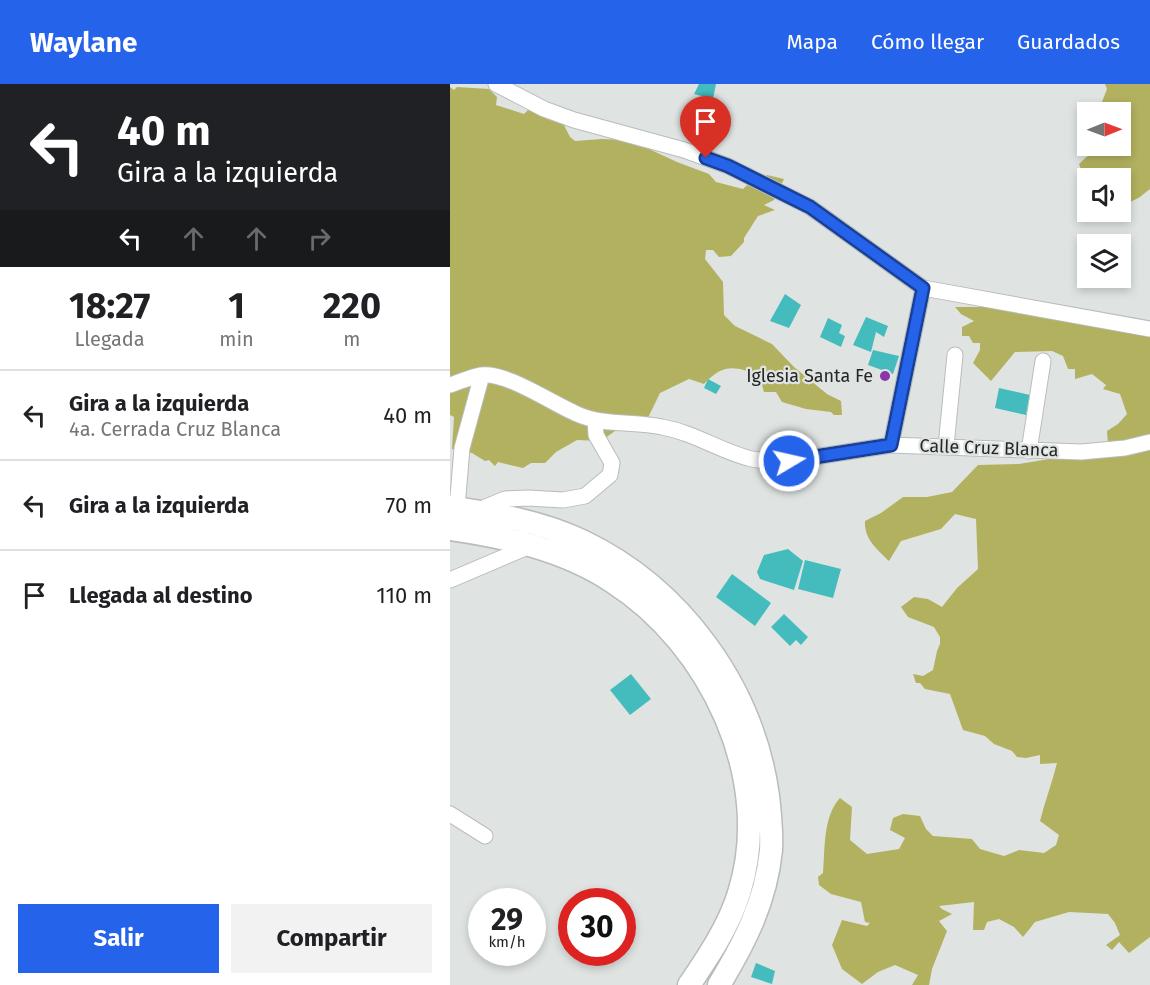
<!DOCTYPE html>
<html lang="es">
<meta charset="utf-8">
<style>
:root{--surface:#fff;--page:#f2f2f2;--text:#202124;--muted:#757577;--line:#e0e0e0;--accent:#2563eb}
body{margin:0;font-family:"Fira Sans",sans-serif;background:var(--page);color:var(--text);height:100vh;display:flex;flex-direction:column;font-size:22px;white-space:nowrap}
*{box-sizing:border-box;margin:0}
p{font-size:20px;color:var(--muted)}
.icon{flex:none;width:33px;height:33px;fill:none;stroke:currentColor;stroke-width:2;stroke-linecap:round;stroke-linejoin:round}
.map{position:relative;flex:1;overflow:hidden}
.panel{display:flex;flex-direction:column;background:var(--surface);width:450px}
.panel>*{flex:none}
.guide{background:#202124;color:#fff;overflow:hidden}
.needle{width:39px;rotate:89deg}
.buttons{position:absolute;left:627px;top:18px;display:grid;gap:12px}
.buttons a{display:grid;place-items:center;width:54px;height:54px;border-radius:0px;background:var(--surface);box-shadow:0 3px 9px #0003;font-size:30px}
.speed{position:absolute;left:18px;top:804px;display:flex;gap:12px;font-size:30px;font-weight:700;text-align:center}
.speed>*{display:grid;place-content:center;width:78px;height:78px;border-radius:50%;background:var(--surface);box-shadow:0 3px 9px #0003;line-height:1}
.speed small{font-size:15px;font-weight:400}
.speed .limit{border:9px solid #d22;background:#fff;color:#111}
.pin{position:absolute;display:grid;place-items:center;width:51px;height:51px;color:#fff;margin:-62px -26px;border-radius:50% 50% 50% 0;rotate:-45deg;box-shadow:0 0 6px #0007}
.pin .icon{rotate:45deg}
.me{position:absolute;width:66px;margin:-33px;rotate:81deg;stroke-linejoin:round;filter:drop-shadow(0 0 4px #0008)}
.turn{display:flex;align-items:center;gap:21px;height:126px;padding:0 18px;font-size:27px}
.turn .icon{width:78px;height:78px;stroke-width:2.5}
.turn b{display:block;font-size:42px;line-height:51px}
.lanes{display:flex;align-items:center;height:57px;padding:0 18px;background:#0003;justify-content:center;gap:30px;direction:ltr}
.lanes .off{opacity:.35}
.eta{display:flex;justify-content:space-evenly;align-items:center;height:102px;text-align:center}
.eta b{font-size:36px;font-weight:700;line-height:42px}
.button{display:flex;gap:12px;margin-top:auto;padding:12px 18px}
.button a{flex:1;height:69px;border-radius:0px;background:var(--accent);color:#fff;font-size:24px;font-weight:700;line-height:69px;text-align:center}
.button a+a{background:var(--page);color:var(--text)}
ul{padding:0;list-style:none}
li{display:flex;align-items:center;gap:18px;height:90px;padding:0 18px;border-top:2px solid var(--line)}
li div{flex:1}
li b{display:block;font-size:22px}
li em{font-style:normal}
header{display:flex;align-items:center;gap:36px;box-sizing:border-box;height:84px;padding:0 30px;background:var(--accent);color:#fff}
header strong{font-size:28px}
nav{display:flex;gap:33px;margin-inline-start:auto;font-size:21px}
main{display:flex;flex:1;min-height:0}
.map>svg:first-child{display:block}
.forest{fill:#b2b15f}
.building{fill:#44bcbe}
.lines{fill:none;stroke-linecap:round;stroke-linejoin:round}
.minor-casing{stroke:#b8bcba;stroke-width:17}
.primary-casing{stroke:#b8bcba;stroke-width:25}
.minor{stroke:#fff;stroke-width:15}
.primary{stroke:#fff;stroke-width:22}
.route-casing{stroke:#184099;stroke-width:15}
.route{stroke:#2563eb;stroke-width:10}
.poi-dot{fill:#8938a8;stroke:#dfe4e2;stroke-width:2}
.labels{text-anchor:middle;stroke-width:4.5;stroke-linejoin:round;paint-order:stroke}
.poi-label{font-size:18px;fill:#242625;stroke:#dfe4e2;text-anchor:end}
.street-label{font-size:18px;fill:#242625;stroke:#dfe4e2}
</style>
<header>
<strong>Waylane</strong>
<nav><a>Mapa</a><a>Cómo llegar</a><a>Guardados</a></nav>
</header>
<main>
<section class="panel">
<div class="guide">
<div class="turn"><svg class="icon" aria-label="left" viewBox="0 0 24 24"><path d="M17 20v-9H6M10 6l-5 5 5 5"/></svg><div><b>40 m</b>Gira a la izquierda</div></div>
<div class="lanes"><svg class="icon" aria-label="left" viewBox="0 0 24 24"><path d="M17 20v-9H6M10 6l-5 5 5 5"/></svg><svg class="icon off" aria-label="ahead" viewBox="0 0 24 24"><path d="M12 20V5M6 11l6-6 6 6"/></svg><svg class="icon off" aria-label="ahead" viewBox="0 0 24 24"><path d="M12 20V5M6 11l6-6 6 6"/></svg><svg class="icon off" aria-label="right" viewBox="0 0 24 24"><path d="M7 20v-9h11M14 6l5 5-5 5"/></svg></div>
</div>
<div class="eta">
<div><b>18:27</b><p>Llegada</p></div>
<div><b>1</b><p>min</p></div>
<div><b>220</b><p>m</p></div>
</div>
<ul>
<li><svg class="icon" aria-label="left" viewBox="0 0 24 24"><path d="M17 20v-9H6M10 6l-5 5 5 5"/></svg><div><b>Gira a la izquierda</b><p>4a. Cerrada Cruz Blanca</p></div><em>40 m</em></li>
<li><svg class="icon" aria-label="left" viewBox="0 0 24 24"><path d="M17 20v-9H6M10 6l-5 5 5 5"/></svg><div><b>Gira a la izquierda</b></div><em>70 m</em></li>
<li><svg class="icon" aria-label="arrive" viewBox="0 0 24 24"><path d="M6 21V4h12l-3 4 3 4H6"/></svg><div><b>Llegada al destino</b></div><em>110 m</em></li>
</ul>
<div class="button"><a>Salir</a><a>Compartir</a></div>
</section>
<div class="map">
<svg width="700" height="901" viewBox="0 0 700 901">
<rect width="100%" height="100%" fill="#dfe4e2"/>
<!-- forest -->
<path class="forest" d="M655,0H700V105L690,113L671,123L670,94H638L637,102L629,80L641,69L643,62H670V28H648L657,5Z
M0,3L4,6L7,3L39,5L47,13L46,21L74,30L78,26L111,35L120,53L125,57L152,55L197,57L201,66L227,78L259,90L266,98L293,105C301,96 309,100 317,91L334,95L324,116L314,121L325,126L308,132L294,154V158L281,172L269,173L263,166H256L255,175L273,198L274,231L285,242L322,260L344,283L377,310L391,317L392,331H384L381,328L356,325L332,318L326,308H314L309,291C285,282 273,279 254,300L239,295L210,309L194,342H172L151,357L127,356L106,368L95,379H81L73,384L48,378L45,382L39,376L35,377L22,369L2,365L4,333L0,331Z
M505,223H553L590,233L606,232L700,240V853L679,869L669,858L662,866L656,861L670,851L665,839L658,830L619,828L585,838L573,853L564,843L549,835L537,838L534,846H523L524,818L489,822L492,825L502,830L489,837L497,847L482,885L479,901H462L468,891L445,881L428,888L412,900L392,885L382,861L392,836L417,842L420,839L415,838L411,818L381,810L369,801L368,793L373,789C375,765 373,732 390,714L402,723L400,756L417,770L449,765L455,754L440,746L443,734L453,730L470,732L476,745L483,752L522,755L530,765L554,772L569,766L594,769L606,761L609,751L590,737C595,717 602,699 607,679L590,680V671L576,674L567,673L562,667L544,660L535,652L513,646L500,610L475,605L470,599H466L463,590L473,592L483,586L487,567L490,560V553L484,543L458,533L451,523L464,513L478,515L492,523L507,504L528,485L526,435L505,430L491,445L451,457L439,477C427,465 414,455 415,437L431,429L453,413H477L502,408L528,381L569,380L641,368L658,361L657,347L668,340L677,330L670,310L653,305L656,301L642,290L625,295V285H618L613,272L602,267L565,268L541,297L523,279L530,266V259H523L519,252H512V243L524,237L511,230Z"/>
<!-- building -->
<path class="building" d="M249,0H266L263,15L244,10Z
M335,210L351,221L339,244L320,237Z
M416,233L438,242L434,253L426,248L421,268L403,261Z
M378,234L392,241L389,249L395,252L391,263L370,253Z
M423,266L449,272L443,290L418,281Z
M258,295L271,302L266,310L254,304Z
M549,304L580,311L576,331L545,324Z
M338,465L353,477L344,506L310,495L307,488L314,471Z
M355,476L391,485L383,514L348,505Z
M282,490L321,519L305,542L266,513Z
M334,530L358,553L351,561L346,556L340,562L321,543Z
M181,590L201,615L180,631L160,606Z
M306,879L325,887L322,900L301,893Z"/>
<g class="lines">
<defs>
<path id="minor" d="M46,0L94,25L124,36L234,66L278,82L360,123L473,204L700,245
M0,301C10,298 20,293 31,291C55,287 103,320 127,330C153,342 184,337 212,343C245,349 268,366 298,374C311,378 325,377 339,377L441,361L631,368L675,364L700,358
M441,361L473,204
M496,362L505,271
M579,367L593,277
M7,424L12,364L32,291
M26,427L55,415L78,414L113,416L135,412L160,391L162,379L146,351L145,336
M0,496L80,462
M0,730L35,752"/>
<path id="primary" d="M0,423C45,430 90,437 132,457C231,504 303,603 318,712C320,729 322,748 321,766C316,817 295,858 269,901
M0,445C56,453 115,466 163,498C260,560 325,695 289,809C279,842 258,873 239,901"/>
</defs>
<!-- minor casing -->
<use href="#minor" class="minor-casing"/>
<!-- primary casing -->
<use href="#primary" class="primary-casing"/>
<!-- minor -->
<use href="#minor" class="minor"/>
<!-- primary -->
<use href="#primary" class="primary"/>
</g>
<g class="lines">
<defs>
<path id="route" d="M256,74L278,82L360,123L473,204L441,361L339,377"/>
</defs>
<!-- route casing -->
<use href="#route" class="route-casing"/>
<!-- route -->
<use href="#route" class="route"/>
</g>
<!-- markers -->
<circle class="poi-dot" cx="435" cy="292" r="6"/>
<g class="labels">
<!-- poi labels -->
<g class="poi-label">
<text x="423" y="298">Iglesia Santa Fe</text>
</g>
<!-- street labels -->
<g class="street-label">
<text transform="translate(539 364) rotate(2)" y="6">Calle Cruz Blanca</text>
</g>
</g>
</svg>
<div class="buttons">
<a><svg class="needle" viewBox="-14 -14 28 28"><path d="M0-13l5 13h-10z" fill="#e53935"/><path d="M0 13l5-13h-10z" fill="#757577"/></svg></a>
<a><svg class="icon" aria-label="sound" viewBox="0 0 24 24"><path d="M4 9h4l5-4v14l-5-4H4zM17 9q2 3 0 6"/></svg></a>
<a><svg class="icon" aria-label="layers" viewBox="0 0 24 24"><path d="M12 4l9 5-9 5-9-5zM3 14l9 5 9-5"/></svg></a>
</div>
<div class="speed"><div>29<small>km/h</small></div><div class="limit">30</div></div>
<div class="pin" style="left:256px;top:74px;background:#d93025"><svg class="icon" aria-label="arrive" viewBox="0 0 24 24"><path d="M6 21V4h12l-3 4 3 4H6"/></svg></div>
<svg class="me" style="left:339px;top:377px" viewBox="-20 -20 40 40"><circle r="17" fill="#2563eb" stroke="#fff" stroke-width="3"/><path d="M0-11L8 9 0 5-8 9z" fill="#fff"/></svg>
</div>
</main>
